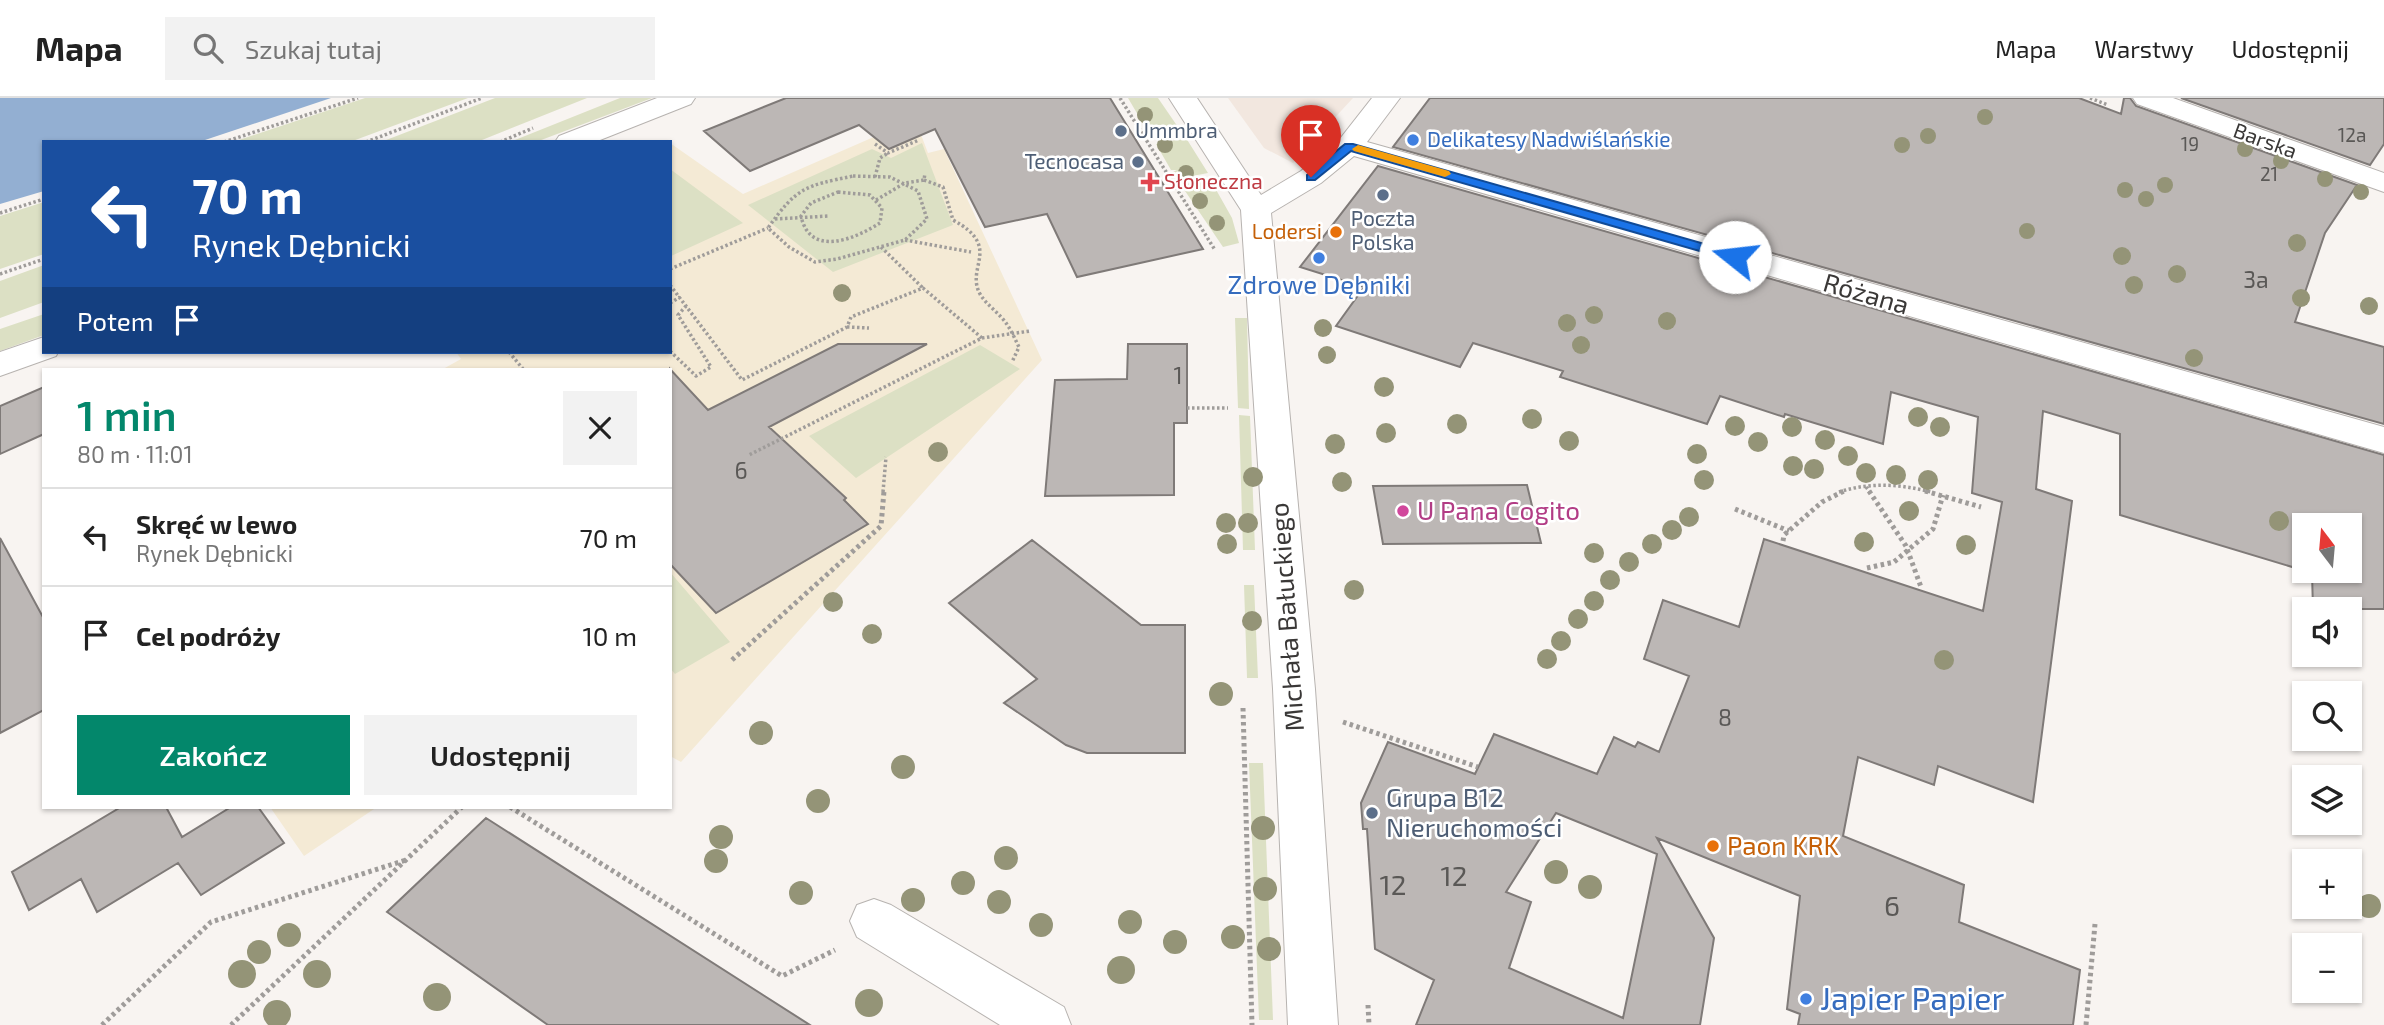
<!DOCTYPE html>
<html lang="pl">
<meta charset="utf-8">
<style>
:root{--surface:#fff;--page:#f2f2f2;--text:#222;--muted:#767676;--line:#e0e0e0;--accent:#03876b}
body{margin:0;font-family:"Exo 2",sans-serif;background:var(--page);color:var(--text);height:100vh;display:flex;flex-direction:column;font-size:26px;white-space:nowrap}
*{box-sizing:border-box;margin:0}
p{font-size:23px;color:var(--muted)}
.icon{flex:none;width:38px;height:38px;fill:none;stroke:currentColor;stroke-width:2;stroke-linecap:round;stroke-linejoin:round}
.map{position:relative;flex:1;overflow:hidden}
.sheet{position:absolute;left:42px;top:270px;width:630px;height:441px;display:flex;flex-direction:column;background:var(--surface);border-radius:0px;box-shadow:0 2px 5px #0004}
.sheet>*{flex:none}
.banner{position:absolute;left:42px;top:42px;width:630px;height:214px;border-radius:0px;box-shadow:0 2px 5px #0004;background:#1a4fa0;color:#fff;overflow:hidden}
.needle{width:46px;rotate:344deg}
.controls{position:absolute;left:2292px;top:415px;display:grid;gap:14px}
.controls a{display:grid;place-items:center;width:70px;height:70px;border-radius:0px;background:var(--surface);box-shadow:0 2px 5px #0004;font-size:35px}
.pin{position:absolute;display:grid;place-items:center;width:60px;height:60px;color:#fff;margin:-72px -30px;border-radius:50% 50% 50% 0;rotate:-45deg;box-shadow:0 0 7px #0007}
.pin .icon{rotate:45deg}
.me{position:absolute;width:77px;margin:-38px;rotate:286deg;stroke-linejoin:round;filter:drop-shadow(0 0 5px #0008)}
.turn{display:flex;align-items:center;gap:24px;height:147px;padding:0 35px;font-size:32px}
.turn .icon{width:91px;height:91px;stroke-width:2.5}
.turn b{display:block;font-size:49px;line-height:60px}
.then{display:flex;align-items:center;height:66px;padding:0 35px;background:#0003;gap:14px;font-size:26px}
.round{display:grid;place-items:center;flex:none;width:74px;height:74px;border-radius:0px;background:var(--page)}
.overview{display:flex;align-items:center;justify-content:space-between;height:119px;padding:0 35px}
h1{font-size:42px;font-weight:600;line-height:52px;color:var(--accent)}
.action{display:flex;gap:14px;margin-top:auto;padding:14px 35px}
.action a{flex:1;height:80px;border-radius:0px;background:var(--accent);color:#fff;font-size:28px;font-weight:600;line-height:80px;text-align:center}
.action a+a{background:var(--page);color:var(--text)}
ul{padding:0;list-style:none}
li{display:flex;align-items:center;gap:21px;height:98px;padding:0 35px;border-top:2px solid var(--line)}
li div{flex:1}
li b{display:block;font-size:26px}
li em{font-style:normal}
header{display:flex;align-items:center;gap:42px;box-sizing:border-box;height:98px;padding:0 35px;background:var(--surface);border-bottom:2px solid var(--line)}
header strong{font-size:33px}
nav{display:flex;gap:38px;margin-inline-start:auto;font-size:24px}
.search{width:490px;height:63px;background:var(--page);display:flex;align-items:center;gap:18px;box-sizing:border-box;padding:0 24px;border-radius:0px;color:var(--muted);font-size:26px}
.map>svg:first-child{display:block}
.built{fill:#f2e7df}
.education{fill:#f4ead5}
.green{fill:#dce0c4}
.water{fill:#93afd2}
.building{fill:#bcb7b5;stroke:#7f7a78;stroke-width:2;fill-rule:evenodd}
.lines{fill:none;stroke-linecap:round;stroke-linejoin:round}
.minor-casing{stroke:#b7b3b0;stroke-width:2}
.path-far1{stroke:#9f9c9a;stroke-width:3.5;stroke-dasharray:2.5 2.5;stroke-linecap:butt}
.path{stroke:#9f9c9a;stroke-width:5;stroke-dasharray:3.5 3.5;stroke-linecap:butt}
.minor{fill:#fff;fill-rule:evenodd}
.tree{fill:#949477}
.route{fill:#1a73e8;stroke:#114b97;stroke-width:2}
.slow{fill:#f59e0b}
.service-dot{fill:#5c6f8a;stroke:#fff;stroke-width:2.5}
.shop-dot{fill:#3f7fe0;stroke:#fff;stroke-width:2.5}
.health-dot{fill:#e0444e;stroke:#fff;stroke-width:2.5}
.food-dot{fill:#e8710a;stroke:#fff;stroke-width:2.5}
.hotel-dot{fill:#d1479c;stroke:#fff;stroke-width:2.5}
.labels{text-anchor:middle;stroke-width:5;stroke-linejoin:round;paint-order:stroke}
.far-number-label{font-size:19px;fill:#5a5856}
.far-service-label{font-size:21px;fill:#4e5e75;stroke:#fff;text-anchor:start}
.far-shop-label{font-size:21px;fill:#366cbe;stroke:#fff;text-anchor:start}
.far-street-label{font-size:21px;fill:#3a3837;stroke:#fff}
.far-health-label{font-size:21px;fill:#be3a42;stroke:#fff;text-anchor:start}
.far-food-label{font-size:21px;fill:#c56008;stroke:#fff;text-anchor:end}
.number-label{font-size:23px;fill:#5a5856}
.shop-label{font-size:26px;fill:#366cbe;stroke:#fff}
.street-label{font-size:26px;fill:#3a3837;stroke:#fff}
.hotel-label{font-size:26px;fill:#b23c85;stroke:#fff;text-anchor:start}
.service-label{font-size:26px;fill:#4e5e75;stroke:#fff;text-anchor:start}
.food-label{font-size:26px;fill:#c56008;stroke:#fff;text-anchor:start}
.near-number-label{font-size:28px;fill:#5a5856}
.near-shop-label{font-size:32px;fill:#366cbe;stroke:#fff;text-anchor:start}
</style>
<header>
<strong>Mapa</strong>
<div class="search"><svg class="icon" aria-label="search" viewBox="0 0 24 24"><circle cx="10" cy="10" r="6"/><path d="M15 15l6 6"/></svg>Szukaj tutaj</div>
<nav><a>Mapa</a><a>Warstwy</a><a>Udostępnij</a></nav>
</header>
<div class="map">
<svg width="2384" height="927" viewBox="0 0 2384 927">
<rect width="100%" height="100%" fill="#f8f4f1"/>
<!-- built -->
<path class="built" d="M1228,0H1353L1293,65L1264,50Z"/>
<!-- education -->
<path class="education" d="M915,21L928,55L944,51L1042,262L681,664L670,658V271H443L461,261L456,254H670V45L743,96Z
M270,709H377L304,758Z"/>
<!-- green -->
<path class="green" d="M365,0H468L350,44H233Z
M495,0H587L477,44H381Z
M620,0H652L536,44H510Z
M1128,0H1158L1180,32L1151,39Z
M1186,40L1208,75L1177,81L1173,74L1177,72H1171L1156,46Z
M922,45L953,127L833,174L748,107L872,51L891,60Z
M670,71L743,125L671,158Z
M1210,81L1232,120L1239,145L1223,149L1181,87Z
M44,104V156L0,171V118Z
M44,167V204L0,220V183Z
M44,216V237L0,253V231Z
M1235,220H1247L1249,311L1238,310Z
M980,247L1020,271L856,380L809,338Z
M1239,317L1250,318L1255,452H1243Z
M670,474L730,544L675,576L670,570Z
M1244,487H1254L1258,580H1247Z
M1249,665H1263L1273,922H1259Z"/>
<!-- water -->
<path class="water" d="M0,0H331L199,44H44V93L0,106Z"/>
<!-- building -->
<path class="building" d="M786,0H1110L1203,151L1077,179L1047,116L985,129L935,31L889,51L859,27L750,73L704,33Z
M1430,0H2079L2121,16L2124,0H2130L2136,8L2357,87L2325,135L2295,224L2384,249V326L1393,49Z
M2181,0H2384V46L2370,67Z
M1378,68L2384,357V511H2313L2312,475L2120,417V336L2043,313L2036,391L2072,403L2033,704L1938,668L1934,687L1858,659L1843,738L1964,787L1959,824L2080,872L2073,927H1798L1800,916L1787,911L1800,798L1657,740L1714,840L1700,927H1416L1434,882L1375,851L1367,731H1363L1361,705L1388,644L1475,676L1494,636L1597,676L1614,639L1635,649L1638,644L1659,654L1689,578L1644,561L1663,502L1739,529L1764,441L1983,513L2002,404L1972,395L1978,319L1891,294L1883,346L1785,316L1784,319L1720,298L1707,326L1560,279L1563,273L1473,245L1460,269L1336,228L1364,189L1300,169ZM2305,427H2350V472H2305ZM1556,715L1657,756L1623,920L1509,870L1531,804L1506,794Z
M838,246H927L769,329L846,400L844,402L868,426L716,515L670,466V271L708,312Z
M1128,246H1187V325H1174V397L1045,398L1055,282L1127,281Z
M44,289V336L0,356V308Z
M1527,387L1541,445L1383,446L1373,388Z
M0,440L44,521V612L0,635Z
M1032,442L1141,527H1185V655H1087L1066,647L1004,605L1037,581L949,505Z
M121,709H166L182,739L231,709H258L284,745L201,797L178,765L97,814L81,781L29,812L12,774Z
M486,720L810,927H548L387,814Z"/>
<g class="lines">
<defs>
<path id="minor" d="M657,0H695L691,6L595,44H555L559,38Z
M1169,0H1197L1261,97L1301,73L1339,42L1372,0H1400L1367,44L2384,329V355L1354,58L1321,85L1271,115L1315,591L1338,927H1288L1273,591L1241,112Z
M2133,0H2173L2384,75V94L2137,6Z
M44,239V254H58L56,258L0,278V254Z
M874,801L891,807L1064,909L1071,927H1000L857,839L850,823L857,807Z"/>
</defs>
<!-- minor casing -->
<use href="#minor" class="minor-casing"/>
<!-- path-far1 -->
<path class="path-far1" d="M1120,0L1215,152
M2090,0L2108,7
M224,44L358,0
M366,44L482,0
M500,44L533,30
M875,46L888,55L919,42
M853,78L890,79L918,93L927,121L905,142L837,161L815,164L789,149L768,130C797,89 805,88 853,78Z
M875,79L880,60L888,55
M924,82L943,89L953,122C1003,149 965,169 980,196C986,206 995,212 1002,220C1010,229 1014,239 1019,249L1012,264
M838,94L870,97L882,110L880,125C855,141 810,160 801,118L811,105Z
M876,102L905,85L924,82L925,75
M0,115L44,101
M775,121L829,118
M905,142L971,154
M881,149L923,190
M670,171L768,130
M0,176L44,161
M670,187L742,282L847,229L851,219L923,190L982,240L749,357
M670,205L680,199
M847,229L869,230
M982,240L1030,233
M670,253L696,278L711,269L678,217L686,208
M509,254L523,271
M1187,310H1228
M1866,389L1870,394
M883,394L886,359
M1839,394C1870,384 1900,386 1931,394"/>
<!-- path -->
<path class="path" d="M1869,393L1906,448L1921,489
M1925,393L1981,409
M1735,411L1789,433
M1783,443L1784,437L1822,404L1844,393
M1867,470L1894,464L1933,431L1943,397
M732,562L881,428L884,393
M1243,610L1252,927
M1343,624L1478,669
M510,709L782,878L835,852
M1368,907L1369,927
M102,927L211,824L406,762
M231,927L462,709
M2086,927L2095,826"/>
<!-- minor -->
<use href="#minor" class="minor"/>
</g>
<!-- trees -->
<g class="tree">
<circle cx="1145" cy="17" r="8"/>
<circle cx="1985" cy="19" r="8"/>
<circle cx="1298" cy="33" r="8"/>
<circle cx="1928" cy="38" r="8"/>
<circle cx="1165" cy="47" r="8"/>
<circle cx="1902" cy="47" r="8"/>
<circle cx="2245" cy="51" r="8"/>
<circle cx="2281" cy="63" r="8"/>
<circle cx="1186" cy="75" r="8"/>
<circle cx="2325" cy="81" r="8"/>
<circle cx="2165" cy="87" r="8"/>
<circle cx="2125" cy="92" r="8"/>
<circle cx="2361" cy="94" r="8"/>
<circle cx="2146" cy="101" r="8"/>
<circle cx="1200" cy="103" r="8"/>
<circle cx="1217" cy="125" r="8"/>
<circle cx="2027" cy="133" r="8"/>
<circle cx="2297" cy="145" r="9"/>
<circle cx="2122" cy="158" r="9"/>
<circle cx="2177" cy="176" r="9"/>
<circle cx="2134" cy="187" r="9"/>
<circle cx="842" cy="195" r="9"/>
<circle cx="2301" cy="200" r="9"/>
<circle cx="2369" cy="208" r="9"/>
<circle cx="1594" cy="217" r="9"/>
<circle cx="1667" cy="223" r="9"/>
<circle cx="1567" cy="225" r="9"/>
<circle cx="1323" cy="230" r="9"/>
<circle cx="1581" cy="247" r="9"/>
<circle cx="1327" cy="257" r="9"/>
<circle cx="2194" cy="260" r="9"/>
<circle cx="1384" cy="289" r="10"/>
<circle cx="1918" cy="319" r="10"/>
<circle cx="1532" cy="321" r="10"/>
<circle cx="1457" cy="326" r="10"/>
<circle cx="1735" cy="328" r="10"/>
<circle cx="1792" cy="329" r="10"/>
<circle cx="1940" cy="329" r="10"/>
<circle cx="1386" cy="335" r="10"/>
<circle cx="1825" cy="342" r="10"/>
<circle cx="1569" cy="343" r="10"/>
<circle cx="1758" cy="344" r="10"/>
<circle cx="1335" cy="346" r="10"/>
<circle cx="938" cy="354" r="10"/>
<circle cx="1697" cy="356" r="10"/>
<circle cx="1848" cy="358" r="10"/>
<circle cx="1793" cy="368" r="10"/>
<circle cx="1814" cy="371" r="10"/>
<circle cx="1866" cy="375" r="10"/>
<circle cx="1896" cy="377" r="10"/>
<circle cx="1253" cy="379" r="10"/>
<circle cx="1704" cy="382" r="10"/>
<circle cx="1928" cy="382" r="10"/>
<circle cx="1342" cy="384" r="10"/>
<circle cx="1909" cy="413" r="10"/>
<circle cx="1689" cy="419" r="10"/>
<circle cx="2279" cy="423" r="10"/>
<circle cx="1226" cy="425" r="10"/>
<circle cx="1248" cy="425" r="10"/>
<circle cx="1672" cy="432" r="10"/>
<circle cx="1864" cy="444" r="10"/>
<circle cx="1227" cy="446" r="10"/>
<circle cx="1652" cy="446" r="10"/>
<circle cx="1966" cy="447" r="10"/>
<circle cx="1594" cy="455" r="10"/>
<circle cx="1629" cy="464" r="10"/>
<circle cx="1610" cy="482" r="10"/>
<circle cx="1354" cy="492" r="10"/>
<circle cx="1594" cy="503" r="10"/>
<circle cx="833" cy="504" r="10"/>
<circle cx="1578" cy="521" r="10"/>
<circle cx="1252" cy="523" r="10"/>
<circle cx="872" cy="536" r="10"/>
<circle cx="1561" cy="543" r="10"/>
<circle cx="1547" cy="561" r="10"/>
<circle cx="1944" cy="562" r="10"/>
<circle cx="1221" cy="596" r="12"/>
<circle cx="761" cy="635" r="12"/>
<circle cx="903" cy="669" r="12"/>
<circle cx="818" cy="703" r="12"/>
<circle cx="1263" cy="730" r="12"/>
<circle cx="721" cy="739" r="12"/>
<circle cx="1006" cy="760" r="12"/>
<circle cx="716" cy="763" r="12"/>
<circle cx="1556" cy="774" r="12"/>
<circle cx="963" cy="785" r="12"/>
<circle cx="1590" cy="789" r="12"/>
<circle cx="1265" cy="791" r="12"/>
<circle cx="801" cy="795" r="12"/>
<circle cx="913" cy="802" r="12"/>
<circle cx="999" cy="804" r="12"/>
<circle cx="2369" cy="808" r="12"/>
<circle cx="1130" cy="824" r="12"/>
<circle cx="1041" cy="827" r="12"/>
<circle cx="289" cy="837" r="12"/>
<circle cx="1233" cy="839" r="12"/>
<circle cx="1175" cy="844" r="12"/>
<circle cx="1269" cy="851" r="12"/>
<circle cx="259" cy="854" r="12"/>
<circle cx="1121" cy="872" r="14"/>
<circle cx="242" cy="876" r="14"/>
<circle cx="317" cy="876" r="14"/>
<circle cx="437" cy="899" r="14"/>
<circle cx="869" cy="905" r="14"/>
<circle cx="277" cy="916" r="14"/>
</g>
<!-- route -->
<path class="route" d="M1345,46H1353L1740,156L1742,159L1735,163L1731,162L1351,53L1315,82H1307V77Z"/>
<!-- slow -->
<path class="slow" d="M1358,47L1449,73L1451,76L1445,79L1354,53L1352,51Z"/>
<!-- markers -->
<g class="service-dot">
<circle cx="1121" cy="33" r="7"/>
<circle cx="1138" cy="64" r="7"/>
<circle cx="1383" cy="97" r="7"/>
<circle cx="1372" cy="715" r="7"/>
</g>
<g class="shop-dot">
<circle cx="1413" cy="42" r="7"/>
<circle cx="1319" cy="160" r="7"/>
<circle cx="1806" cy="901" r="7"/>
</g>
<path class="health-dot" d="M1146.5 73.5h7v7h7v7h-7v7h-7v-7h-7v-7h7z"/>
<g class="food-dot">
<circle cx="1336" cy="134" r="7"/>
<circle cx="1713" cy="748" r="7"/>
</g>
<circle class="hotel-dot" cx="1403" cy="413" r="7"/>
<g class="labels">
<!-- far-number labels -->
<g class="far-number-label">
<text x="2352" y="44">12a</text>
<text x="2190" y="53">19</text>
<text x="2269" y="83">21</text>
</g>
<!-- far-service labels -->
<g class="far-service-label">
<text x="1135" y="40">Ummbra</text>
<text x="1124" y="71" text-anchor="end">Tecnocasa</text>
<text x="1383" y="128" text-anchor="middle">Poczta<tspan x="1383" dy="24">Polska</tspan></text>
</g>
<!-- far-shop labels -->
<g class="far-shop-label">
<text x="1427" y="49">Delikatesy Nadwiślańskie</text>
</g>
<!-- far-street labels -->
<g class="far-street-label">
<text transform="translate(2265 43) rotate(20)" y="7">Barska</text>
</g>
<!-- far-health labels -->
<g class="far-health-label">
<text x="1164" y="91">Słoneczna</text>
</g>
<!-- far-food labels -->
<g class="far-food-label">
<text x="1322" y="141">Lodersi</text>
</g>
<!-- number labels -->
<g class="number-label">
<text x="2256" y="190">3a</text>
<text x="1178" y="286">1</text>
<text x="741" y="381">6</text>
<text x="1725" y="628">8</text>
</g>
<!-- shop labels -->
<g class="shop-label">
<text x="1319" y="196">Zdrowe Dębniki</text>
</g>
<!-- street labels -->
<g class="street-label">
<text transform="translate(1866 196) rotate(16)" y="9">Różana</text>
<text transform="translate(1287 519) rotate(-94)" y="9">Michała Bałuckiego</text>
</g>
<!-- hotel labels -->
<g class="hotel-label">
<text x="1417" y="422">U Pana Cogito</text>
</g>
<!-- service labels -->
<g class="service-label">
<text x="1386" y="709">Grupa B12<tspan x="1386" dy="30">Nieruchomości</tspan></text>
</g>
<!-- food labels -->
<g class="food-label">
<text x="1727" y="757">Paon KRK</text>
</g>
<!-- near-number labels -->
<g class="near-number-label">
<text x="1454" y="788">12</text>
<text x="1393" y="797">12</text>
<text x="1892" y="818">6</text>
</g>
<!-- near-shop labels -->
<g class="near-shop-label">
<text x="1820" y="912">Japier Papier</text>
</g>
</g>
</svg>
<div class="controls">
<a><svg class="needle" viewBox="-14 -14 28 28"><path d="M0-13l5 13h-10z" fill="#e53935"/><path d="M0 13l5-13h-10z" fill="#767676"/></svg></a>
<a><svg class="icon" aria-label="sound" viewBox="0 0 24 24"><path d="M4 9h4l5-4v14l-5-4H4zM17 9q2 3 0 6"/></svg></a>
<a><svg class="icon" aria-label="search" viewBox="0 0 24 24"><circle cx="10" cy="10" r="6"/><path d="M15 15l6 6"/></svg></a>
<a><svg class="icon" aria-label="layers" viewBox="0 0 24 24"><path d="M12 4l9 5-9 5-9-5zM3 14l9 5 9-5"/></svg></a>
<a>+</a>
<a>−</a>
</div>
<div class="pin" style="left:1311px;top:79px;background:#d93025"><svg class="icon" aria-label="arrive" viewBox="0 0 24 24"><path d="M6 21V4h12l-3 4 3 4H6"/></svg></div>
<svg class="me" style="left:1735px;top:159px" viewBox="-20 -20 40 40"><circle r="19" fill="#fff"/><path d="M0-13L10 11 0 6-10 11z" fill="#1a73e8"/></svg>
<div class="banner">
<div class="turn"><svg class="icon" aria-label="left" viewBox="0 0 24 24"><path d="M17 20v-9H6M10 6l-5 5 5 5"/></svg><div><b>70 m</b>Rynek Dębnicki</div></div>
<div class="then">Potem<svg class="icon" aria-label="arrive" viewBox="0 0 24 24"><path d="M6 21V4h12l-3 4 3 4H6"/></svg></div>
</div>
<section class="sheet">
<div class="overview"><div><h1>1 min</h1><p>80 m · 11:01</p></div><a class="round"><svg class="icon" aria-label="close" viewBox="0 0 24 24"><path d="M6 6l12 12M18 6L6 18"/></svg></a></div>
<ul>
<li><svg class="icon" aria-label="left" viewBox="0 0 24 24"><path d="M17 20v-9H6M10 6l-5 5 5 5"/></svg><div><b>Skręć w lewo</b><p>Rynek Dębnicki</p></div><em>70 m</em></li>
<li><svg class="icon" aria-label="arrive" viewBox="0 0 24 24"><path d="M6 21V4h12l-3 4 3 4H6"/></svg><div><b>Cel podróży</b></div><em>10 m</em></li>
</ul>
<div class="action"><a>Zakończ</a><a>Udostępnij</a></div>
</section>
</div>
